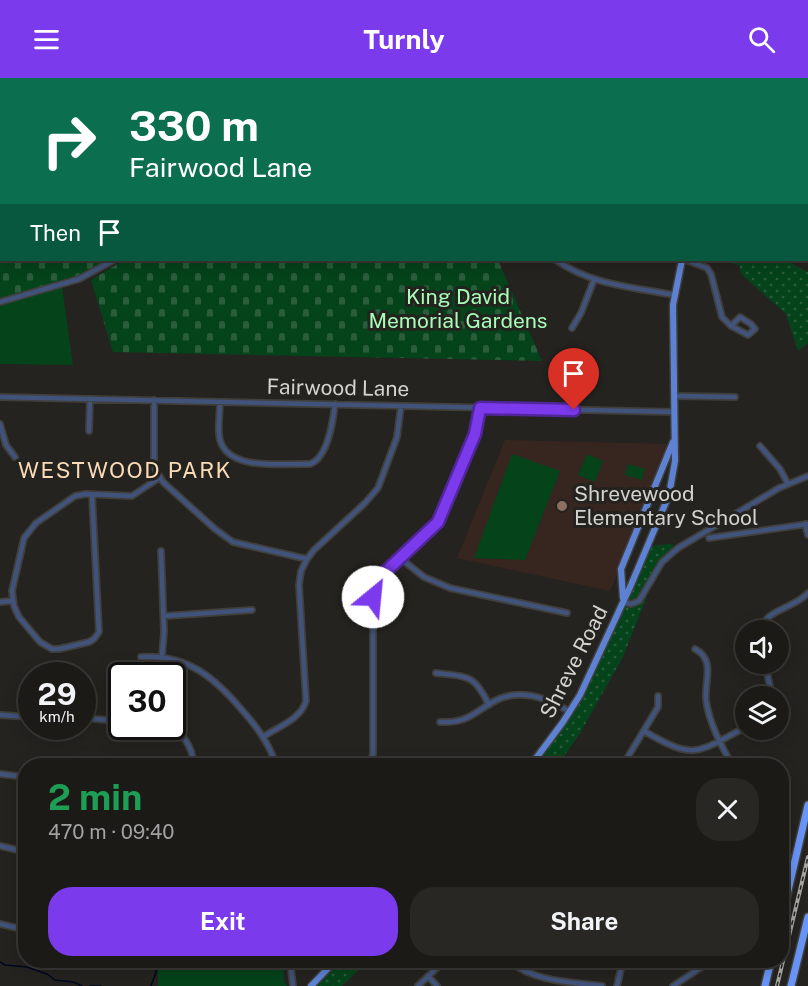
<!DOCTYPE html>
<meta charset="utf-8">
<style>
:root{--surface:#1b1a17;--page:#282724;--text:#f1f3f6;--muted:#a0a1a1;--line:#393836;--accent:#7c3aed}
body{margin:0;font-family:"Public Sans",sans-serif;background:var(--page);color:var(--text);height:100vh;display:flex;flex-direction:column;font-size:22px;white-space:nowrap}
*{box-sizing:border-box;margin:0}
p{font-size:20px;color:var(--muted)}
.icon{flex:none;width:33px;height:33px;fill:none;stroke:currentColor;stroke-width:2;stroke-linecap:round;stroke-linejoin:round}
.map{position:relative;flex:1;overflow:hidden}
.side{position:absolute;left:18px;top:680px;width:771px;height:210px;display:flex;flex-direction:column;background:var(--surface);border-radius:24px;box-shadow:0 3px 15px #0003,0 0 0 2px var(--line)}
.side>*{flex:none}
.top-card{position:absolute;left:0px;top:0px;width:808px;height:183px;box-shadow:0 3px 15px #0003,0 0 0 2px var(--line);background:#0b6e4f;color:#fff;overflow:hidden}
.controls{position:absolute;left:735px;top:542px;display:grid;gap:12px}
.controls a{display:grid;place-items:center;width:54px;height:54px;border-radius:50%;background:var(--surface);box-shadow:0 3px 15px #0003,0 0 0 2px var(--line);font-size:30px}
.speed{position:absolute;left:18px;top:584px;display:flex;gap:12px;font-size:30px;font-weight:700;text-align:center}
.speed>*{display:grid;place-content:center;width:78px;height:78px;border-radius:50%;background:var(--surface);box-shadow:0 3px 15px #0003,0 0 0 2px var(--line);line-height:1}
.speed small{font-size:15px;font-weight:400}
.speed .limit{border:3px solid #111;border-radius:9px;background:#fff;color:#111}
.pin{position:absolute;display:grid;place-items:center;width:51px;height:51px;color:#fff;margin:-62px -26px;border-radius:50% 50% 50% 0;rotate:-45deg;box-shadow:0 0 6px #0007}
.pin .icon{rotate:45deg}
.me{position:absolute;width:66px;margin:-33px;rotate:28deg;stroke-linejoin:round;filter:drop-shadow(0 0 4px #0008)}
.turn{display:flex;align-items:center;gap:21px;height:126px;padding:0 30px;font-size:27px}
.turn .icon{width:78px;height:78px;stroke-width:2.5}
.turn b{display:block;font-size:42px;line-height:51px}
.then{display:flex;align-items:center;height:57px;padding:0 30px;background:#0003;gap:12px;font-size:22px}
.round{display:grid;place-items:center;flex:none;width:63px;height:63px;border-radius:24px;background:var(--page)}
.summary{display:flex;align-items:center;justify-content:space-between;height:102px;padding:0 30px}
h1{font-size:36px;font-weight:700;line-height:45px;color:#1e9e55}
.cta{display:flex;gap:12px;margin-top:auto;padding:12px 30px}
.cta a{flex:1;height:69px;border-radius:24px;background:var(--accent);color:#fff;font-size:24px;font-weight:700;line-height:69px;text-align:center}
.cta a+a{background:var(--page);color:var(--text)}
header{display:flex;justify-content:space-between;align-items:center;height:78px;padding:0 30px;background:var(--accent);color:#fff;font-size:27px;font-weight:700}
.map>svg:first-child{display:block}
.education{fill:#37251f}
.grass{fill:url(#grass-dots)}
.cemetery{fill:url(#cemetery-stones)}
.park{fill:#05431b}
.lines{fill:none;stroke-linecap:round;stroke-linejoin:round}
.stream{stroke:#00081f;stroke-width:1.5}
.minor-casing{stroke:#403f3b;stroke-width:8}
.major-casing{stroke:#403f3b;stroke-width:9}
.highway-casing{stroke:#403f3b;stroke-width:10}
.minor{stroke:#41537b;stroke-width:4.5}
.major{stroke:#5d82d4;stroke-width:6}
.highway{stroke:#6894f7;stroke-width:7}
.rail-casing{stroke:#a6a6a3;stroke-width:4}
.rail{stroke:#24231f;stroke-width:1.5;stroke-dasharray:4.5;stroke-linecap:butt}
.route-casing{stroke:#51269a;stroke-width:15}
.route{stroke:#7c3aed;stroke-width:10}
.education-dot{fill:#8d6e63;stroke:#24231f;stroke-width:2}
.labels{text-anchor:middle;stroke-width:6;stroke-linejoin:round;paint-order:stroke}
.park-label{font-size:21px;fill:#a7fcb7;stroke:#24231f}
.street-label{font-size:21px;fill:#d2d2cf;stroke:#24231f}
.poi-label{font-size:21px;fill:#d2d2cf;stroke:#24231f;text-anchor:start}
.neighbourhood-label{font-size:22px;letter-spacing:1.5px;fill:#fbdbb6;stroke:#24231f}
</style>
<header><svg class="icon" aria-label="menu" viewBox="0 0 24 24"><path d="M4 6h16M4 12h16M4 18h16"/></svg>Turnly<svg class="icon" aria-label="search" viewBox="0 0 24 24"><circle cx="10" cy="10" r="6"/><path d="M15 15l6 6"/></svg></header>
<div class="map">
<svg width="808" height="908" viewBox="0 0 808 908">
<defs>
<pattern id="grass-dots" width="8" height="8" patternUnits="userSpaceOnUse" patternTransform="scale(1.5)"><rect width="8" height="8" fill="#05431b"/><path d="M2 2h.1M6 6h.1" fill="none" stroke="#295d3b" stroke-width="1.8" stroke-linecap="round"/></pattern>
<pattern id="cemetery-stones" width="16" height="16" patternUnits="userSpaceOnUse" patternTransform="scale(1.5)"><rect width="16" height="16" fill="#05431b"/><path d="M2 7V4a2 2 0 0 1 4 0v3zM10 15v-3a2 2 0 0 1 4 0v3z" fill="#295d3b"/></pattern>
</defs>
<rect width="100%" height="100%" fill="#24231f"/>
<!-- education -->
<path class="education" d="M505,362L667,366L661,392L610,513L457,480Z"/>
<!-- grass -->
<path class="grass" d="M722,182H785L808,194V265L798,273L786,236L741,196L739,187Z
M670,466L675,468L662,481L640,519L647,518L623,579L579,657L558,687H534L580,621L630,520L629,518L650,468Z
M340,882H369L342,908H315Z"/>
<!-- cemetery -->
<path class="cemetery" d="M0,0L120,1L2,2V182H106L82,197L0,221Z
M155,0H395L396,1H152Z
M124,182H498L542,283L113,274L91,202Z"/>
<!-- park -->
<path class="park" d="M62,208L73,287L0,286V226Z
M512,376L560,393L525,482L474,480Z
M587,376L603,383L595,404L578,397Z
M628,386L645,391L642,402L625,397Z
M158,882H283L284,903L287,908H158Z"/>
<g class="lines">
<!-- stream -->
<path class="stream" d="M560,0L561,2
M0,884L5,887L27,889L47,896L55,902L73,904L82,908
M90,908H101
M151,908L156,895L157,882"/>
<defs>
<path id="minor" d="M126,0V2
M486,0L488,2
M625,0L626,2
M762,0L766,2
M676,2L679,0
M807,18H808
M807,152L808,153
M556,182C591,207 632,209 674,217
M686,182L707,190L711,196L722,239L731,248
M0,224L79,201L114,182
M740,239L751,246L755,251L748,257L731,248Z
M572,250L581,235L594,202
M675,318L735,319
M0,319L675,334
M154,322V389L163,404L215,451L233,464L307,481
M220,324C220,336 217,351 220,362C229,394 284,385 310,386C328,380 333,343 335,326
M0,346L6,367L15,379
M89,353L90,321
M760,368L780,391L788,406
M92,417L99,554L94,561L89,564L59,571H52L40,564L19,539L14,528L12,513L24,460L36,445L75,418L86,416L132,418L159,400
M805,446L808,457
M709,460L808,446
M161,473L164,554L162,578
M400,480L424,499L450,510L567,535
M0,524L12,523
M623,524L631,526L639,523L662,484L678,470L779,410L808,398
M164,538L252,532
M760,552C767,530 794,531 808,515
M695,571C716,582 704,603 706,622C709,645 721,667 732,687
M141,579C187,576 214,599 242,632C257,649 269,665 276,687
M765,585L772,618
M436,595C468,599 474,596 489,627
M0,637L32,639
M82,640L122,643
M440,644C465,645 470,638 491,625C517,609 546,619 570,634
M169,648C185,656 192,669 194,687
M644,653C695,683 696,675 746,649
M263,659C278,649 301,641 306,623L299,507L301,493L307,481L314,472L365,425L378,410L397,359L401,328
M369,687L373,676V519L375,510L382,497L438,444L475,356L480,330
M623,687L658,629V618
M0,696L26,699
M0,768L26,774
M0,846L26,852
M290,882L293,908
M508,882C533,904 571,904 602,908
M428,898L437,908
M418,908L445,882
M617,908L623,882
M673,908L712,882"/>
<path id="major" d="M734,2L735,0
M623,520L621,491L673,364
M531,687L563,644L580,617L631,507L669,417L675,383L673,227L682,182
M311,908L336,882"/>
<path id="highway" d="M782,838L808,727
M765,908L771,882
M791,908L808,839"/>
</defs>
<!-- minor casing -->
<use href="#minor" class="minor-casing"/>
<!-- major casing -->
<use href="#major" class="major-casing"/>
<!-- highway casing -->
<use href="#highway" class="highway-casing"/>
<!-- minor -->
<use href="#minor" class="minor"/>
<!-- major -->
<use href="#major" class="major"/>
<!-- highway -->
<use href="#highway" class="highway"/>
<defs>
<path id="rail" d="M777,908L808,779"/>
</defs>
<!-- rail casing -->
<use href="#rail" class="rail-casing"/>
<!-- rail -->
<use href="#rail" class="rail"/>
</g>
<g class="lines">
<defs>
<path id="route" d="M373,519L375,510L382,497L438,444L475,356L480,330L574,332"/>
</defs>
<!-- route casing -->
<use href="#route" class="route-casing"/>
<!-- route -->
<use href="#route" class="route"/>
</g>
<!-- markers -->
<circle class="education-dot" cx="562" cy="428" r="6"/>
<g class="labels">
<!-- park labels -->
<g class="park-label">
<text x="458" y="226">King David<tspan x="458" dy="24">Memorial Gardens</tspan></text>
</g>
<!-- street labels -->
<g class="street-label">
<text transform="translate(338 310) rotate(1)" y="7">Fairwood Lane</text>
<text transform="translate(574 584) rotate(-63)" y="7">Shreve Road</text>
</g>
<!-- poi labels -->
<g class="poi-label">
<text x="574" y="423">Shrevewood<tspan x="574" dy="24">Elementary School</tspan></text>
</g>
<!-- neighbourhood labels -->
<g class="neighbourhood-label">
<text x="125" y="400">WESTWOOD PARK</text>
</g>
</g>
</svg>
<div class="controls">
<a><svg class="icon" aria-label="sound" viewBox="0 0 24 24"><path d="M4 9h4l5-4v14l-5-4H4zM17 9q2 3 0 6"/></svg></a>
<a><svg class="icon" aria-label="layers" viewBox="0 0 24 24"><path d="M12 4l9 5-9 5-9-5zM3 14l9 5 9-5"/></svg></a>
</div>
<div class="speed"><div>29<small>km/h</small></div><div class="limit">30</div></div>
<div class="pin" style="left:574px;top:332px;background:#d93025"><svg class="icon" aria-label="arrive" viewBox="0 0 24 24"><path d="M6 21V4h12l-3 4 3 4H6"/></svg></div>
<svg class="me" style="left:373px;top:519px" viewBox="-20 -20 40 40"><circle r="19" fill="#fff"/><path d="M0-13L10 11 0 6-10 11z" fill="#7c3aed"/></svg>
<div class="top-card">
<div class="turn"><svg class="icon" aria-label="right" viewBox="0 0 24 24"><path d="M7 20v-9h11M14 6l5 5-5 5"/></svg><div><b>330 m</b>Fairwood Lane</div></div>
<div class="then">Then<svg class="icon" aria-label="arrive" viewBox="0 0 24 24"><path d="M6 21V4h12l-3 4 3 4H6"/></svg></div>
</div>
<section class="side">
<div class="summary"><div><h1>2 min</h1><p>470 m · 09:40</p></div><a class="round"><svg class="icon" aria-label="close" viewBox="0 0 24 24"><path d="M6 6l12 12M18 6L6 18"/></svg></a></div>
<div class="cta"><a>Exit</a><a>Share</a></div>
</section>
</div>
